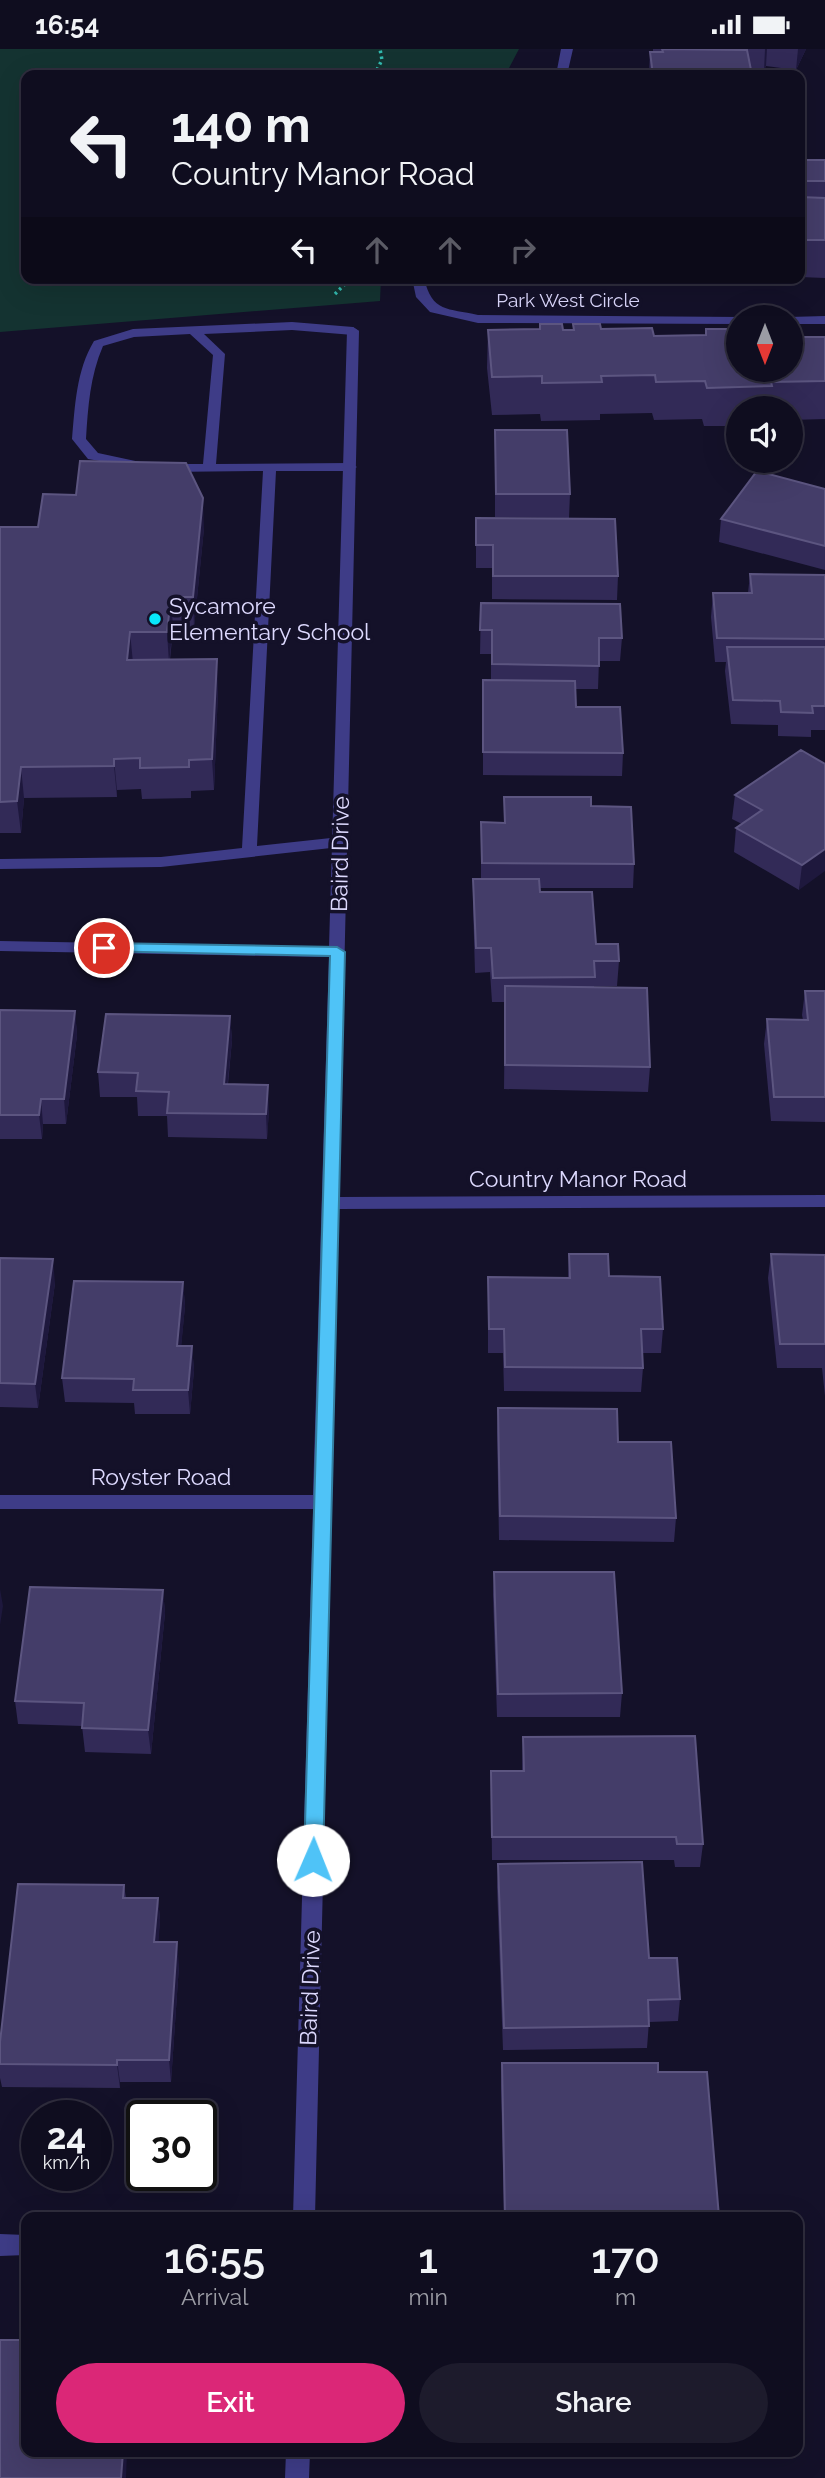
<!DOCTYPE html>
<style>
:root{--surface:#0f0d1f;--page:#1d1b2c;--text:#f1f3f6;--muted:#9b9ca4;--line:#2f2d3d;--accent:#db2777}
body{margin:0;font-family:Raleway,sans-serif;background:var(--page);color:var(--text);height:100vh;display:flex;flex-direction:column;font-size:26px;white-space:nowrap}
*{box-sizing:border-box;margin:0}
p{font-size:23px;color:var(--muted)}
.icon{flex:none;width:38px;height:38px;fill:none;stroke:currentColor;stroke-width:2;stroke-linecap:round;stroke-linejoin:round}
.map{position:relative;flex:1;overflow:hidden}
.sheet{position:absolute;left:21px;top:2163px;width:782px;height:245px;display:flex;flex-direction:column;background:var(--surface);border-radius:14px;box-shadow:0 7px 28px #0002,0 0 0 2px var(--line)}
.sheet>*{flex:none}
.guide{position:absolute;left:21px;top:21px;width:784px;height:214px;border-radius:14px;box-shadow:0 7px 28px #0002,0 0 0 2px var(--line);background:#0f0d1f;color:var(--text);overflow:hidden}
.needle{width:46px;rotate:180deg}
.tools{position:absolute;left:726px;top:256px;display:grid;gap:14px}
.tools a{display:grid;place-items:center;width:77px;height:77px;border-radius:50%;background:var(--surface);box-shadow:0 7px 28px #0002,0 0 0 2px var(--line);font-size:35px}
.speed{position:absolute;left:21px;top:2051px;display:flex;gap:14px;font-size:35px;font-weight:700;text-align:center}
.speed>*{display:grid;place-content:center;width:91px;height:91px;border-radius:50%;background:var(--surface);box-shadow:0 7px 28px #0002,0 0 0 2px var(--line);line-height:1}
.speed small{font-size:18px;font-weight:400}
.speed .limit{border:4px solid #111;border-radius:10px;background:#fff;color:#111}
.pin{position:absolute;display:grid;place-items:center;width:60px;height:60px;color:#fff;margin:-30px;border:4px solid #fff;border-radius:50%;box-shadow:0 2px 7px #0007}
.me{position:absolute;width:77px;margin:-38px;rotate:1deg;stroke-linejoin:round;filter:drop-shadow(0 0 5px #0008)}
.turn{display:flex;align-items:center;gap:24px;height:147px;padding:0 35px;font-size:32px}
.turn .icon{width:91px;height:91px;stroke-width:2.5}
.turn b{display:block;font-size:49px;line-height:60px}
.lanes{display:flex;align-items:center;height:66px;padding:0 35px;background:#0003;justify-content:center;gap:35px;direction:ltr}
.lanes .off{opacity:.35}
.eta{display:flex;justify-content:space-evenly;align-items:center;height:119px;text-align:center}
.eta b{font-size:42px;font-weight:600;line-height:49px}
.action{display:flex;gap:14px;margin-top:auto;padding:14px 35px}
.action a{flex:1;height:80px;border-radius:42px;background:var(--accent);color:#fff;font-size:28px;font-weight:600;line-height:80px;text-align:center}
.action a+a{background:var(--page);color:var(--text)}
.status{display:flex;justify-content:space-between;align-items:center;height:49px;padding:0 35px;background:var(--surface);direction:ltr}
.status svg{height:19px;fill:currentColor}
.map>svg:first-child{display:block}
.green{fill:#143331}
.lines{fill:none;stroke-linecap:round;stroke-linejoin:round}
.path{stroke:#32baaf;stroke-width:3.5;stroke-dasharray:2.5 3.5;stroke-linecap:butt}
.service{fill:#3e3c87;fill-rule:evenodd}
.minor{fill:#3e3c87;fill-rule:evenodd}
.wall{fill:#322a57}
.shaded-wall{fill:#1e183d}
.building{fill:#443d69;stroke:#5c5580;stroke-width:2}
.route{fill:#4fc3f7;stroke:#337fa1;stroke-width:2}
.poi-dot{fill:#08e7fb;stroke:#141129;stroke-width:2.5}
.labels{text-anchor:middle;stroke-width:7;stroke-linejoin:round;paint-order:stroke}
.far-street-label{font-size:19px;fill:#ddd9fe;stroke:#141129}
.poi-label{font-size:23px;fill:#ddd9fe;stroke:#141129;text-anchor:start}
.street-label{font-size:23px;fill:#ddd9fe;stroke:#141129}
</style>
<div class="status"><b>16:54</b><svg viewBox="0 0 49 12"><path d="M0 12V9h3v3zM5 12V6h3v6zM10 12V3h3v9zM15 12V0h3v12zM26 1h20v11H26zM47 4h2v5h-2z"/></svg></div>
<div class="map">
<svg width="825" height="2429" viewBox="0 0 825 2429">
<rect width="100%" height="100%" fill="#141129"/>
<!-- green -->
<path class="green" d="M0,0H519L508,21V26H26V229H381L380,252L0,283Z"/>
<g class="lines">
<!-- path -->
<path class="path" d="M374,26L382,11L380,0
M335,245L351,229"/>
<!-- service -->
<path class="service" d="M561,0H573L567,26H556Z
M412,229H424C432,264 448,259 478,266L740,268L738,275L478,274L430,263L416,248Z
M825,267V275H791L789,268Z
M292,273L353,278L359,282L353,286L292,281L204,285L225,305L216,415L350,414L357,418L350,422H276L257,797L340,788L348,793L340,798L161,818L0,820V810L161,808L242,799L263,422L166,423L159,419L166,415H203L213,306L190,285L134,288L103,297C90,327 88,358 86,390L98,404L140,413V419L88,410L72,390C75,357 76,322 94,292L133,280Z"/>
<!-- minor -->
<path class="minor" d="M353,278L359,282L339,1148L825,1146V1158L339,1160L315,2168H293L313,1460H0V1446H313L329,908L0,902V892L329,898L347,282Z
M0,2185L26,2186V2206L0,2207Z
M286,2403H310L309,2429H285Z"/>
</g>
<!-- wall -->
<path class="wall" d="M653,0H806L796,21L766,17L764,21L750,19L752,26H649L650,3H653Z
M800,111H825V229L800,228Z
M736,229H755V233H737Z
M769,229H793V234H770Z
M573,275L654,287H705L706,280L738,320L825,288V370L791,371V359H738V377H704L702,370L654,371L652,364L600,365V371L541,372L540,365L492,366L487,319L488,281H573Z
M495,381L570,445L569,469L495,468Z
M825,440V521L719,493L721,470Z
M476,469L618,527L617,551L492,550V519H476Z
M0,478L204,479L194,579H173L170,611L218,641L214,741L191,742V749L142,750L141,740L117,741V748L24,749L21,784H0Z
M750,525L825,526V681H811V688L778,687V676L731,675L725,622L726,613H715L711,568L713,544H748Z
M481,554L622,589L620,612H599L598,640H575L576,658L623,704L622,727L483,726V631L491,632V605H480Z
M825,715L799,841L734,803L736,779L742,775L732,770L735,746Z
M504,748L591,757L634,815L633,839H540V843L596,895L619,912L617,937H594V939L650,1018L648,1043L504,1040L505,953H492L490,923L475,924L473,855V830H481V773L504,774Z
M805,942H825V1073L771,1072L764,995L767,970L803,971L802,966Z
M0,961L75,962L77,986L66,1075H43L42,1090H0Z
M230,967L232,991L228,1035L269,1060L267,1090L168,1088L167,1067H138L137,1048H100L98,1023Z
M569,1205L609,1227L663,1280L661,1304H642L643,1319L641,1343L504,1342L503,1304H488V1228L568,1229Z
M771,1205L825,1206V1347L822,1319H777L768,1229Z
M0,1209L55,1234L38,1359L0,1358Z
M183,1233L185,1257L181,1297H192L194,1321L190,1365H135L134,1354L65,1353L62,1329Z
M498,1359L618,1393L676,1469L674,1493L499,1491L497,1383Z
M494,1523L622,1644L620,1668H497L493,1546Z
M163,1541L165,1564L151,1705L85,1703L82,1677L18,1675L15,1652Z
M523,1688L703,1795L700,1818H675L674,1811H492L491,1722H522Z
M498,1815L649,1909L680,1950L678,1972L649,1973L647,1999L503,2001L497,1838Z
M124,1836L126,1849H158L160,1871L158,1893L179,1916L171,2033H120V2039L2,2038L0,2029V1993Z
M502,2014L658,2023L719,2168H504L501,2037Z"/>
<!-- shaded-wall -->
<path class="shaded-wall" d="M765,0H767L766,17L764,21Z
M798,0H806L796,21Z
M203,449L204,479L194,579L193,548Z
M171,548L173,579L169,614L167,583Z
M130,583L133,614L127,611Z
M217,610L218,641L214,741L212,710Z
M114,710L117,741V748L114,717Z
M21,718L24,749L21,784L17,752Z
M825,800V822L799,841L802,816Z
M75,962L77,986L66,1075L64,1050Z
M230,967L232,991L225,1059L224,1035Z
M268,1036L269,1060L267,1090L266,1065Z
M41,1050L43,1075L42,1090L39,1066Z
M53,1210L55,1234L38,1359L35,1335Z
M183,1233L185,1257L179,1321L177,1297Z
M192,1297L194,1321L190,1365L188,1341Z
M0,1540L3,1557L0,1576Z
M163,1541L165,1564L151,1705L148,1681Z
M158,1849L160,1871L157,1916L154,1893Z
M177,1893L179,1916L171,2033L169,2011Z
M117,2011L120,2033V2039L117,2016Z
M123,2403H127L126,2429H121Z"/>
<!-- building -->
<path class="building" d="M662,0L747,1L752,26H653L650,3H663Z
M800,111H825V132H800Z
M800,148L825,149V191H800Z
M540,275H562L563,281H574L573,275H600L601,280L652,279L654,287L706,286V280H727L728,287H738V320H791V288H825V332L771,333L772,337L707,339L705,332L656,333L655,326L601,327L602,333L542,334V327L492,328L488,281L540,280Z
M495,381H567L570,445H496Z
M80,412L186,414L203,449L193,548H171L167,583H130L127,611L217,610L212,710L189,711V718L140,719V709L114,710V717L21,718L17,752L0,753V478H38L43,445L76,446Z
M757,422L825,440V497L721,470Z
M476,469L615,470L618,527H493V496H476Z
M750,525L825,526V590L717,589L713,544H752Z
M481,554L620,555L622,589H599V617L492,615V581H480Z
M727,598H825V657H812L813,664L781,663L780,652L733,651Z
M483,631L575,632L576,658H620L623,704L483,703Z
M801,701L825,715V800L802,816L736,779L762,761L735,746Z
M504,748H591V757L631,758L634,815L482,814L481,773L505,774Z
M473,830H539L540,843H592L596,895H618L619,912H594L595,928L493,929L491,899H476Z
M505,937L647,939L650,1018L505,1016Z
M805,942H825V1048H774L767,970L808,971Z
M0,961L75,962L64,1050H41L39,1066H0Z
M106,965L230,967L224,1035L268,1036L266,1065L167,1064L169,1043L136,1042L138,1024L98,1023Z
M569,1205H608L609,1227L660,1228L663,1280H641L643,1319L505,1318L504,1280H489L488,1228L570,1229Z
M771,1205L825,1206V1295H780Z
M0,1209L53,1210L35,1335L0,1334Z
M74,1232L183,1233L177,1297H192L188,1341H133L134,1330L62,1329Z
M498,1359L617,1360L618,1393H671L676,1469L500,1467Z
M494,1523H614L622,1644L498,1645Z
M30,1538L163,1541L148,1681L82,1679L84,1654L15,1652Z
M695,1687L703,1795H677L676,1788H492L491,1722H524L523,1688Z
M642,1813L649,1909H677L680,1950L648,1951L649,1977L504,1979L498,1815Z
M18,1835L124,1836L123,1849H158L154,1893H177L169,2011H117V2016L0,2015V1993Z
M502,2014H658V2023H707L719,2168H505Z
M0,2291H26V2403H123L121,2429H0Z"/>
<!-- route -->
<path class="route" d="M104,894L337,898L345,903L323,1811L320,1816L313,1819L307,1816L304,1811L330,907L99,902L97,899Z"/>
<!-- markers -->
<circle class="poi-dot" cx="155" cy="570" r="7"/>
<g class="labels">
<!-- far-street labels -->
<g class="far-street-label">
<text x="568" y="258">Park West Circle</text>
</g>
<!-- poi labels -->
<g class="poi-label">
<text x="169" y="565">Sycamore<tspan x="169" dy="26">Elementary School</tspan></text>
</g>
<!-- street labels -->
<g class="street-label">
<text transform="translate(340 805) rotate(-89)" y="8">Baird Drive</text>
<text x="578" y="1138">Country Manor Road</text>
<text x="161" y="1436">Royster Road</text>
<text transform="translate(310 1939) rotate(-88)" y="8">Baird Drive</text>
</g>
</g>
</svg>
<div class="tools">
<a><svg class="needle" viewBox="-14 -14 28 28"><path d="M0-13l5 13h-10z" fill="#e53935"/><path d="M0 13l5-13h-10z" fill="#9b9ca4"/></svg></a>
<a><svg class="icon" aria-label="sound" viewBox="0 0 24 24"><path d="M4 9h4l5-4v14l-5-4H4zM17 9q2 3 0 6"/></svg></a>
</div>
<div class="speed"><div>24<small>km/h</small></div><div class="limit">30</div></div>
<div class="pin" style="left:104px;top:899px;background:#d93025"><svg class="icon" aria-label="arrive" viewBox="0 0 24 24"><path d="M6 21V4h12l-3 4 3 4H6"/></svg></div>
<svg class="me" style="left:313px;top:1811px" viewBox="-20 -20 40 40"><circle r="19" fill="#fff"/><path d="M0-13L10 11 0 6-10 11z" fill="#4fc3f7"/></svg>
<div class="guide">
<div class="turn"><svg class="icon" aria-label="left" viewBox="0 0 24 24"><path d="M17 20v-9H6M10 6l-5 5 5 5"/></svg><div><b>140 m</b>Country Manor Road</div></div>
<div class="lanes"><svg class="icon" aria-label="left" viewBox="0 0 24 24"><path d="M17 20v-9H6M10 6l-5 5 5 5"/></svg><svg class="icon off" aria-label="ahead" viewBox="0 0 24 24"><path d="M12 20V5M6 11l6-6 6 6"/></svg><svg class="icon off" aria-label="ahead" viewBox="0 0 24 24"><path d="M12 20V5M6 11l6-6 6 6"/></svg><svg class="icon off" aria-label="right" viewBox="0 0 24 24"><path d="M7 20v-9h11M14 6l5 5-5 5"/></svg></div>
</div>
<section class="sheet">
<div class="eta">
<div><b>16:55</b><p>Arrival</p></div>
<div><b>1</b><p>min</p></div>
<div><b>170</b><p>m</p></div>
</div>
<div class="action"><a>Exit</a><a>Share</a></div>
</section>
</div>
